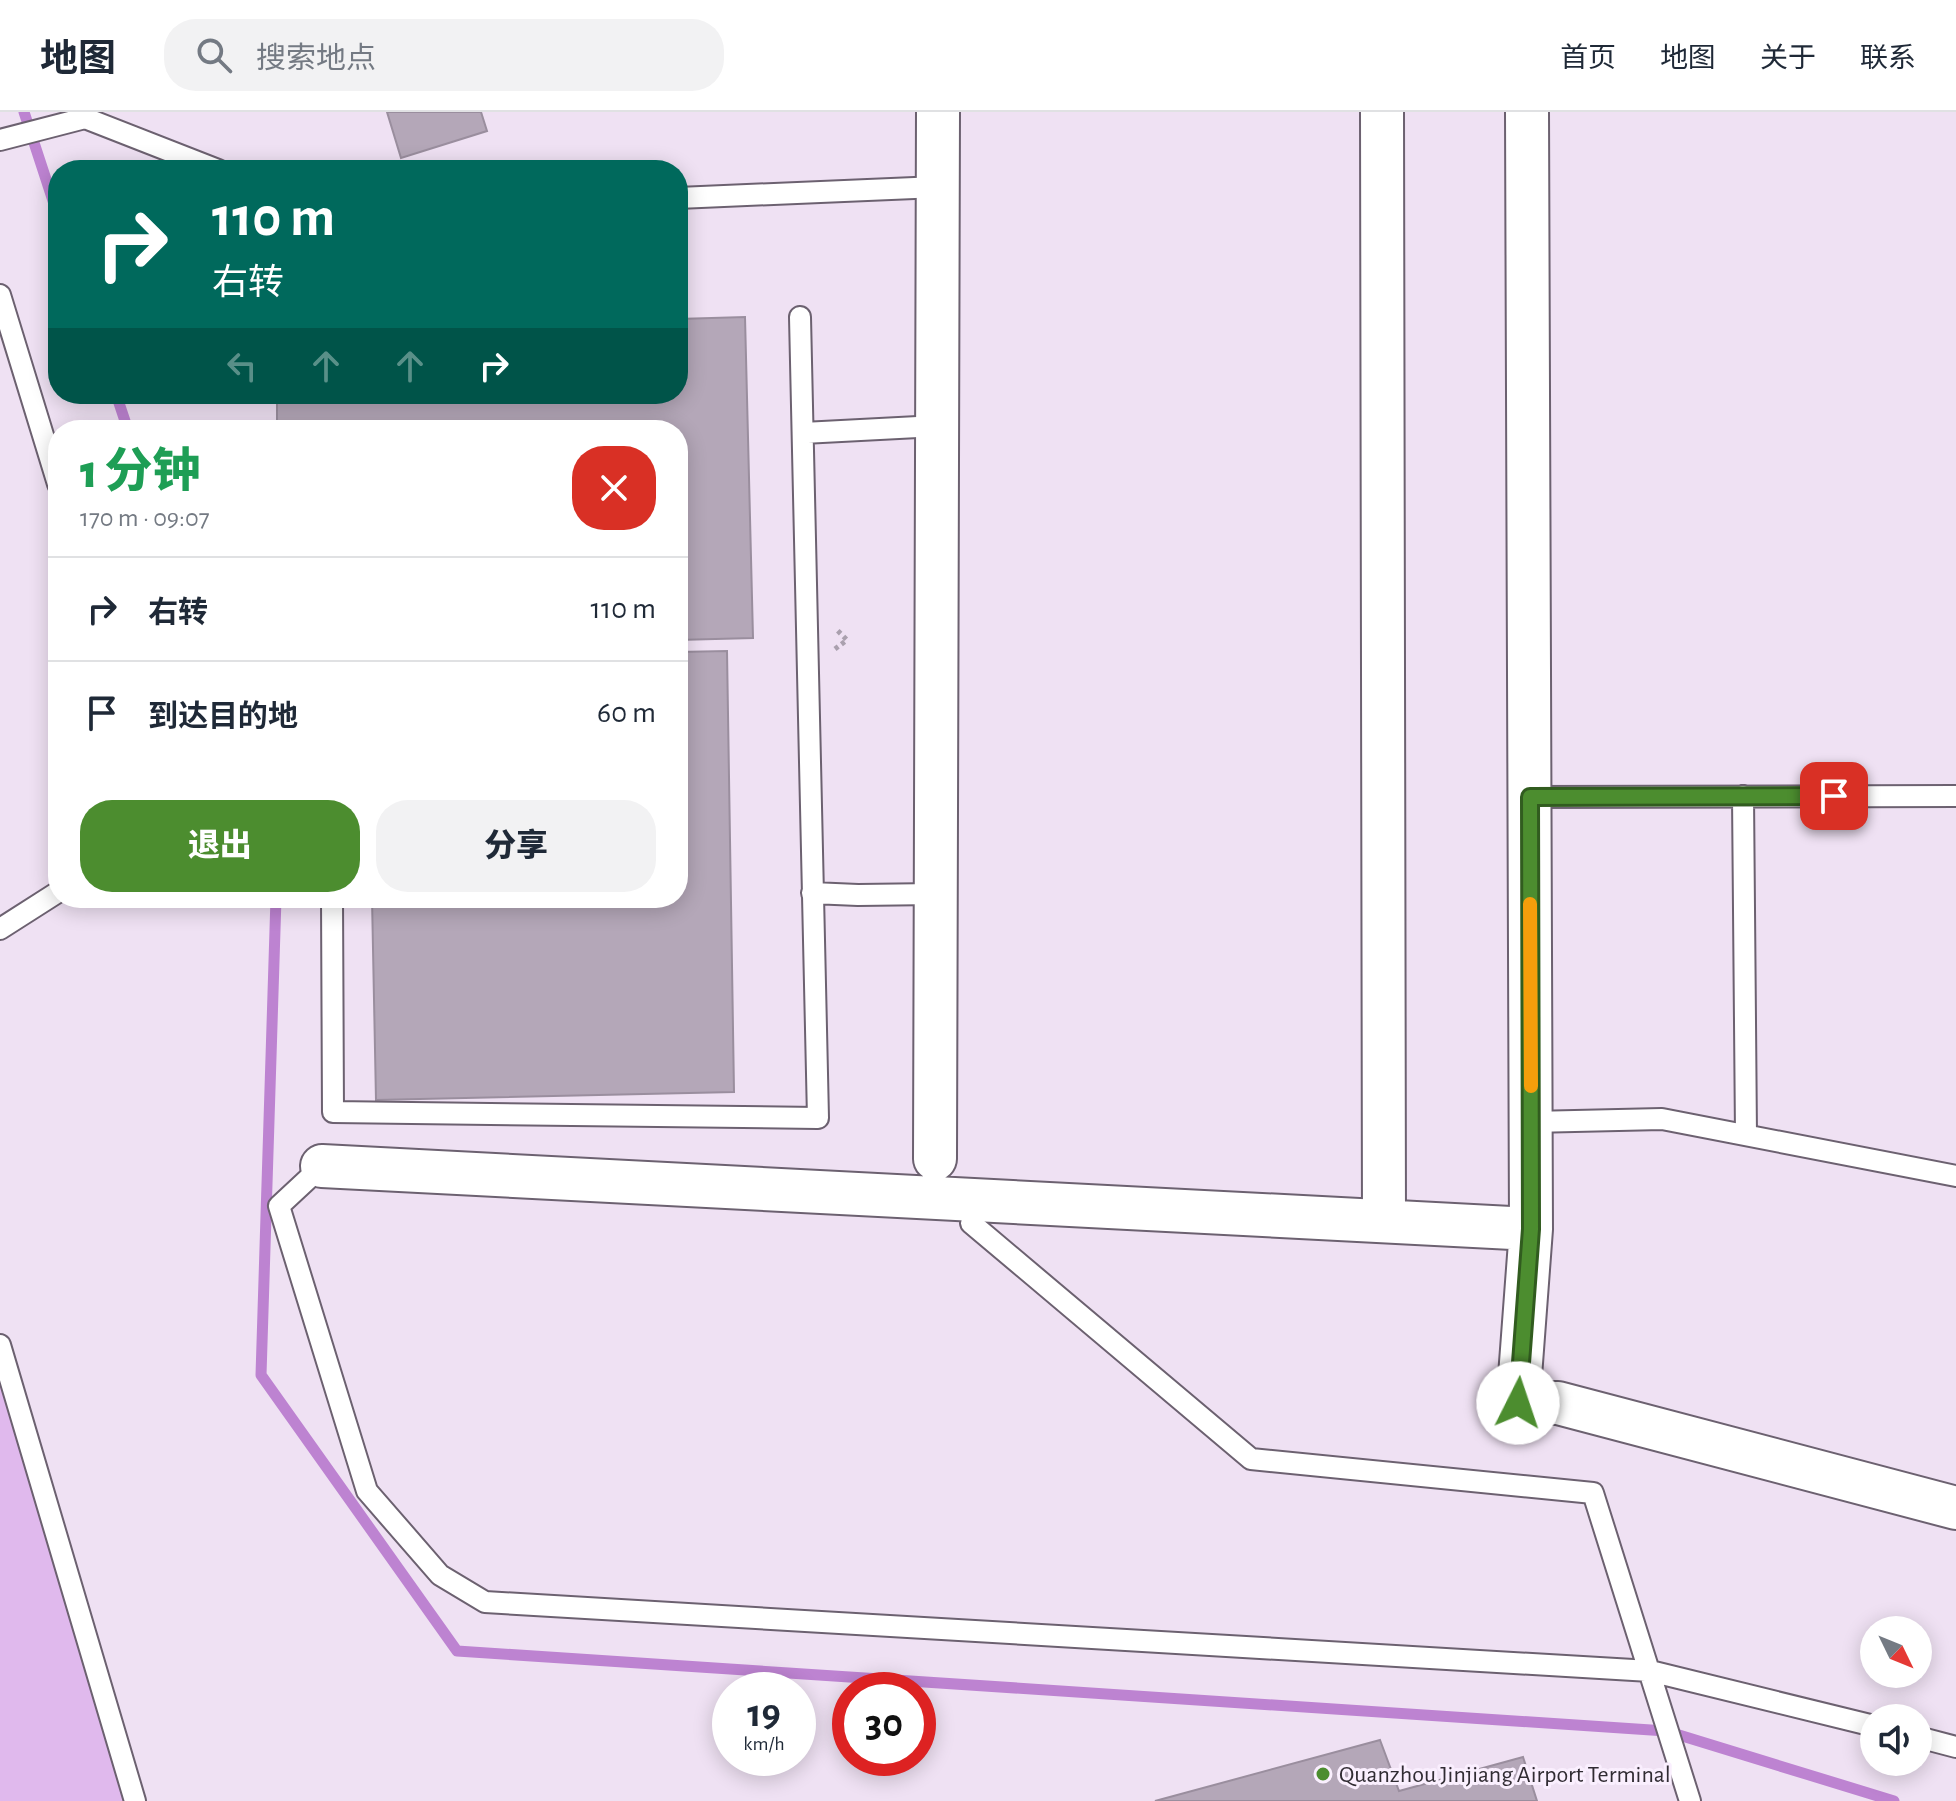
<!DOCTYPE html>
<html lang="zh">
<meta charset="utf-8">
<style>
:root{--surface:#fff;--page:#f2f2f3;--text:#1f2937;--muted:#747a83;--line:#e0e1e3;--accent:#4c8d2f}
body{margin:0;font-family:"Alegreya Sans","Noto Sans SC",sans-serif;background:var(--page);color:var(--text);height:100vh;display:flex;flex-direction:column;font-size:30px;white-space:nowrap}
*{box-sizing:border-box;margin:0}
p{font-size:26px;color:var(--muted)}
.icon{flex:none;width:44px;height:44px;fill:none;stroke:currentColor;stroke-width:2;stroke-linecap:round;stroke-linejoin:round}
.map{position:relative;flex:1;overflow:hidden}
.panel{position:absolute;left:48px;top:308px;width:640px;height:488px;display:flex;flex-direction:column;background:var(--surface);border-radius:32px;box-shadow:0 4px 20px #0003}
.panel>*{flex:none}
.guide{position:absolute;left:48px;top:48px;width:640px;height:244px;border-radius:32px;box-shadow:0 4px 20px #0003;background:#00695c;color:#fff;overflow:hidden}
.needle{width:52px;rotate:133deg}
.buttons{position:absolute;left:1860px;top:1504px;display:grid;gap:16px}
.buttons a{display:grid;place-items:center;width:72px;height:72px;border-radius:50%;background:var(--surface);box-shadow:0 4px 20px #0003;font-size:40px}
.speed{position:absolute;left:712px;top:1560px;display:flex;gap:16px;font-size:40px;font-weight:700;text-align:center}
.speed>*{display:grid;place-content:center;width:104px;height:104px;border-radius:50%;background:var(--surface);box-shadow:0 4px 20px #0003;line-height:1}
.speed small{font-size:20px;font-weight:400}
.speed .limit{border:12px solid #d22;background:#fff;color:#111}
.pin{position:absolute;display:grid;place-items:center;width:68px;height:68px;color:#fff;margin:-34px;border-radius:16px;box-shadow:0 4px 12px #0006}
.me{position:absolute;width:88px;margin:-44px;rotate:4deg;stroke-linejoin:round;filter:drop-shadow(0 0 6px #0008)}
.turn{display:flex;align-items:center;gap:28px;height:168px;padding:0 32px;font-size:36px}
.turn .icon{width:104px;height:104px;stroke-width:2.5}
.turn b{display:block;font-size:56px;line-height:68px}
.lanes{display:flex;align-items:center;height:76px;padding:0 32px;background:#0003;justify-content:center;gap:40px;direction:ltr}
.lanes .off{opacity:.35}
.round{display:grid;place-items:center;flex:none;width:84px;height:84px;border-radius:32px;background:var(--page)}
.headline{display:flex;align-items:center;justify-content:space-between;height:136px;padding:0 32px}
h1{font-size:48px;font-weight:800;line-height:60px;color:#1e9e55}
.button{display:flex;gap:16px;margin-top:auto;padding:16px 32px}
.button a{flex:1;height:92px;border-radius:32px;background:var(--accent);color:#fff;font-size:32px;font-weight:800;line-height:92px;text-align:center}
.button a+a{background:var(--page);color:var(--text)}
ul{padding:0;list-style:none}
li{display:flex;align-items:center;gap:24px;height:104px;padding:0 32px;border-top:2px solid var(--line)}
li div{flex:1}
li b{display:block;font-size:30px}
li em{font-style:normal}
header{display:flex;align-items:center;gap:48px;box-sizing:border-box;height:112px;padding:0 40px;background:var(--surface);border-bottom:2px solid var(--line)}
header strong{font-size:38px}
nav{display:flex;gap:44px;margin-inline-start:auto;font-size:28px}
.search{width:560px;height:72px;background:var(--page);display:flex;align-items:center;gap:20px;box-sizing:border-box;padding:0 28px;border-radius:32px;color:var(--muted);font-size:30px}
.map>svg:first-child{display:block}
.green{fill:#e0b9ed}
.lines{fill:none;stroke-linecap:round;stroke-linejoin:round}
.stream{stroke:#bd83d1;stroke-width:11}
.building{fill:#b4a7b8;stroke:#9a8e9e;stroke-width:2}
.service-casing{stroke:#6c6170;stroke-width:24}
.minor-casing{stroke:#6c6170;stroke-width:46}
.path{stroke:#aaa0ae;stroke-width:5;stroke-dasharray:4 4;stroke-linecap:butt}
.service{stroke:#fff;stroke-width:20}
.minor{stroke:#fff;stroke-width:42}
.route-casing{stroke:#315c1f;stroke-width:20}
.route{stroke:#4c8d2f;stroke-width:14}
.slow{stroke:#f59e0b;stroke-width:14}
.poi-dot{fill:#4c8d2f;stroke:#faeffe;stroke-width:3}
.labels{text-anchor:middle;stroke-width:6;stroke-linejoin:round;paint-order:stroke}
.poi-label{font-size:24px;fill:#312c33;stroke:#faeffe;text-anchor:start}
</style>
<header>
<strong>地图</strong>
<div class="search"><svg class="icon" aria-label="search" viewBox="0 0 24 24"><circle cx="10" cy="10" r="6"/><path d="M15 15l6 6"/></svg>搜索地点</div>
<nav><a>首页</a><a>地图</a><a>关于</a><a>联系</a></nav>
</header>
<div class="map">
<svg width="1956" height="1689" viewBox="0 0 1956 1689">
<rect width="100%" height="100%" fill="#efe1f3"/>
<!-- green -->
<path class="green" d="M0,1232L135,1689H0Z"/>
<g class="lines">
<!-- stream -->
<path class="stream" d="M24,0L58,104
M116,282L128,318
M276,786L261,1263L457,1539L1666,1619L1894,1689"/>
</g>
<!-- building -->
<path class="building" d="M387,0H481L487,19L401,46Z
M745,205L753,526L678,528V318H277V282H678V207Z
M727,539L734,980L376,988L372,786H678V540Z
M1380,1628L1399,1679L1523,1645L1537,1689H1155Z"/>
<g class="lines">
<defs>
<path id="service" d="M0,28L85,6L218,58
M678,86L938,75
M0,183L58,372
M803,321L937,314
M1743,684L1746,1023
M1530,685L1956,684
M812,781L858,783L936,782
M332,786L333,1000L818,1006L800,205
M0,817L58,780
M1531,1010L1662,1007L1956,1064
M322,1054L279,1094L367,1379L440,1463L485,1490L1650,1559L1874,1614
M971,1111L1251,1347L1593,1381L1690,1689
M0,1233L135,1689
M1918,1625L1956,1635"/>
<path id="minor" d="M1382,0L1384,1109
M1527,0L1531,1117L1518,1291H1558L1956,1396
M935,1047L938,0
M322,1054L1531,1117"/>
</defs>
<!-- service casing -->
<use href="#service" class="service-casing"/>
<!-- minor casing -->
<use href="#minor" class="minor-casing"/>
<!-- path -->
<path class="path" d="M835,537L847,528L836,517"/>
<!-- service -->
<use href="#service" class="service"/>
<!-- minor -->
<use href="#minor" class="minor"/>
</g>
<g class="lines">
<defs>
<path id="route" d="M1518,1291L1531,1117L1530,685L1834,684"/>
</defs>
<!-- route casing -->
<use href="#route" class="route-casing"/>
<!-- route -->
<use href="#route" class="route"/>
<!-- slow -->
<path class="slow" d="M1530,792L1531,974"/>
</g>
<!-- markers -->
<circle class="poi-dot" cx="1323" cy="1662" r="8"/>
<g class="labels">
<!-- poi labels -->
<g class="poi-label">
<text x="1339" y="1670">Quanzhou Jinjiang Airport Terminal</text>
</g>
</g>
</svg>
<div class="buttons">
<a><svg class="needle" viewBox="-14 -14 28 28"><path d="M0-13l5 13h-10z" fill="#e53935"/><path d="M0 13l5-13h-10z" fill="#747a83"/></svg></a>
<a><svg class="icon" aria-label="sound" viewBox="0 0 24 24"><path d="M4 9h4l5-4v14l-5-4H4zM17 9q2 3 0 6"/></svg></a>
</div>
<div class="speed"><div>19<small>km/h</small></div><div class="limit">30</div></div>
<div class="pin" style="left:1834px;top:684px;background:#d93025"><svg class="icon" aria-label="arrive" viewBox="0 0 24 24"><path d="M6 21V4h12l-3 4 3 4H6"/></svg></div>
<svg class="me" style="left:1518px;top:1291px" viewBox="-20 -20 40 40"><circle r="19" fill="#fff"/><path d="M0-13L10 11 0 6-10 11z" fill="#4c8d2f"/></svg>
<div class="guide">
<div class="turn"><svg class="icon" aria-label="right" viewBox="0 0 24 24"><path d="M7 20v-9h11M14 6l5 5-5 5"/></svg><div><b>110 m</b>右转</div></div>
<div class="lanes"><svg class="icon off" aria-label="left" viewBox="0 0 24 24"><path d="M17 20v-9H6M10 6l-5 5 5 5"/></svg><svg class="icon off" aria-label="ahead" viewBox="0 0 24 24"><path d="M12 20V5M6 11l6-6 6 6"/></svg><svg class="icon off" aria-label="ahead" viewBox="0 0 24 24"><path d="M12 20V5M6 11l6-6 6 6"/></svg><svg class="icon" aria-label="right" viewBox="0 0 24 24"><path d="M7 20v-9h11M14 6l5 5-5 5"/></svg></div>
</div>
<section class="panel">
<div class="headline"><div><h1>1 分钟</h1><p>170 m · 09:07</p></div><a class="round" style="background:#d93025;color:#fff"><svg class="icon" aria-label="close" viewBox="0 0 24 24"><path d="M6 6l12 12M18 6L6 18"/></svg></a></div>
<ul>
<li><svg class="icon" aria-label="right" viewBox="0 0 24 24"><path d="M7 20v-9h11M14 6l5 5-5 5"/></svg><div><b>右转</b></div><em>110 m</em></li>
<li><svg class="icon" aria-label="arrive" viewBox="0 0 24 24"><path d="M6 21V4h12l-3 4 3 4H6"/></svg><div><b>到达目的地</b></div><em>60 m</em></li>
</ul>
<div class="button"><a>退出</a><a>分享</a></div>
</section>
</div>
